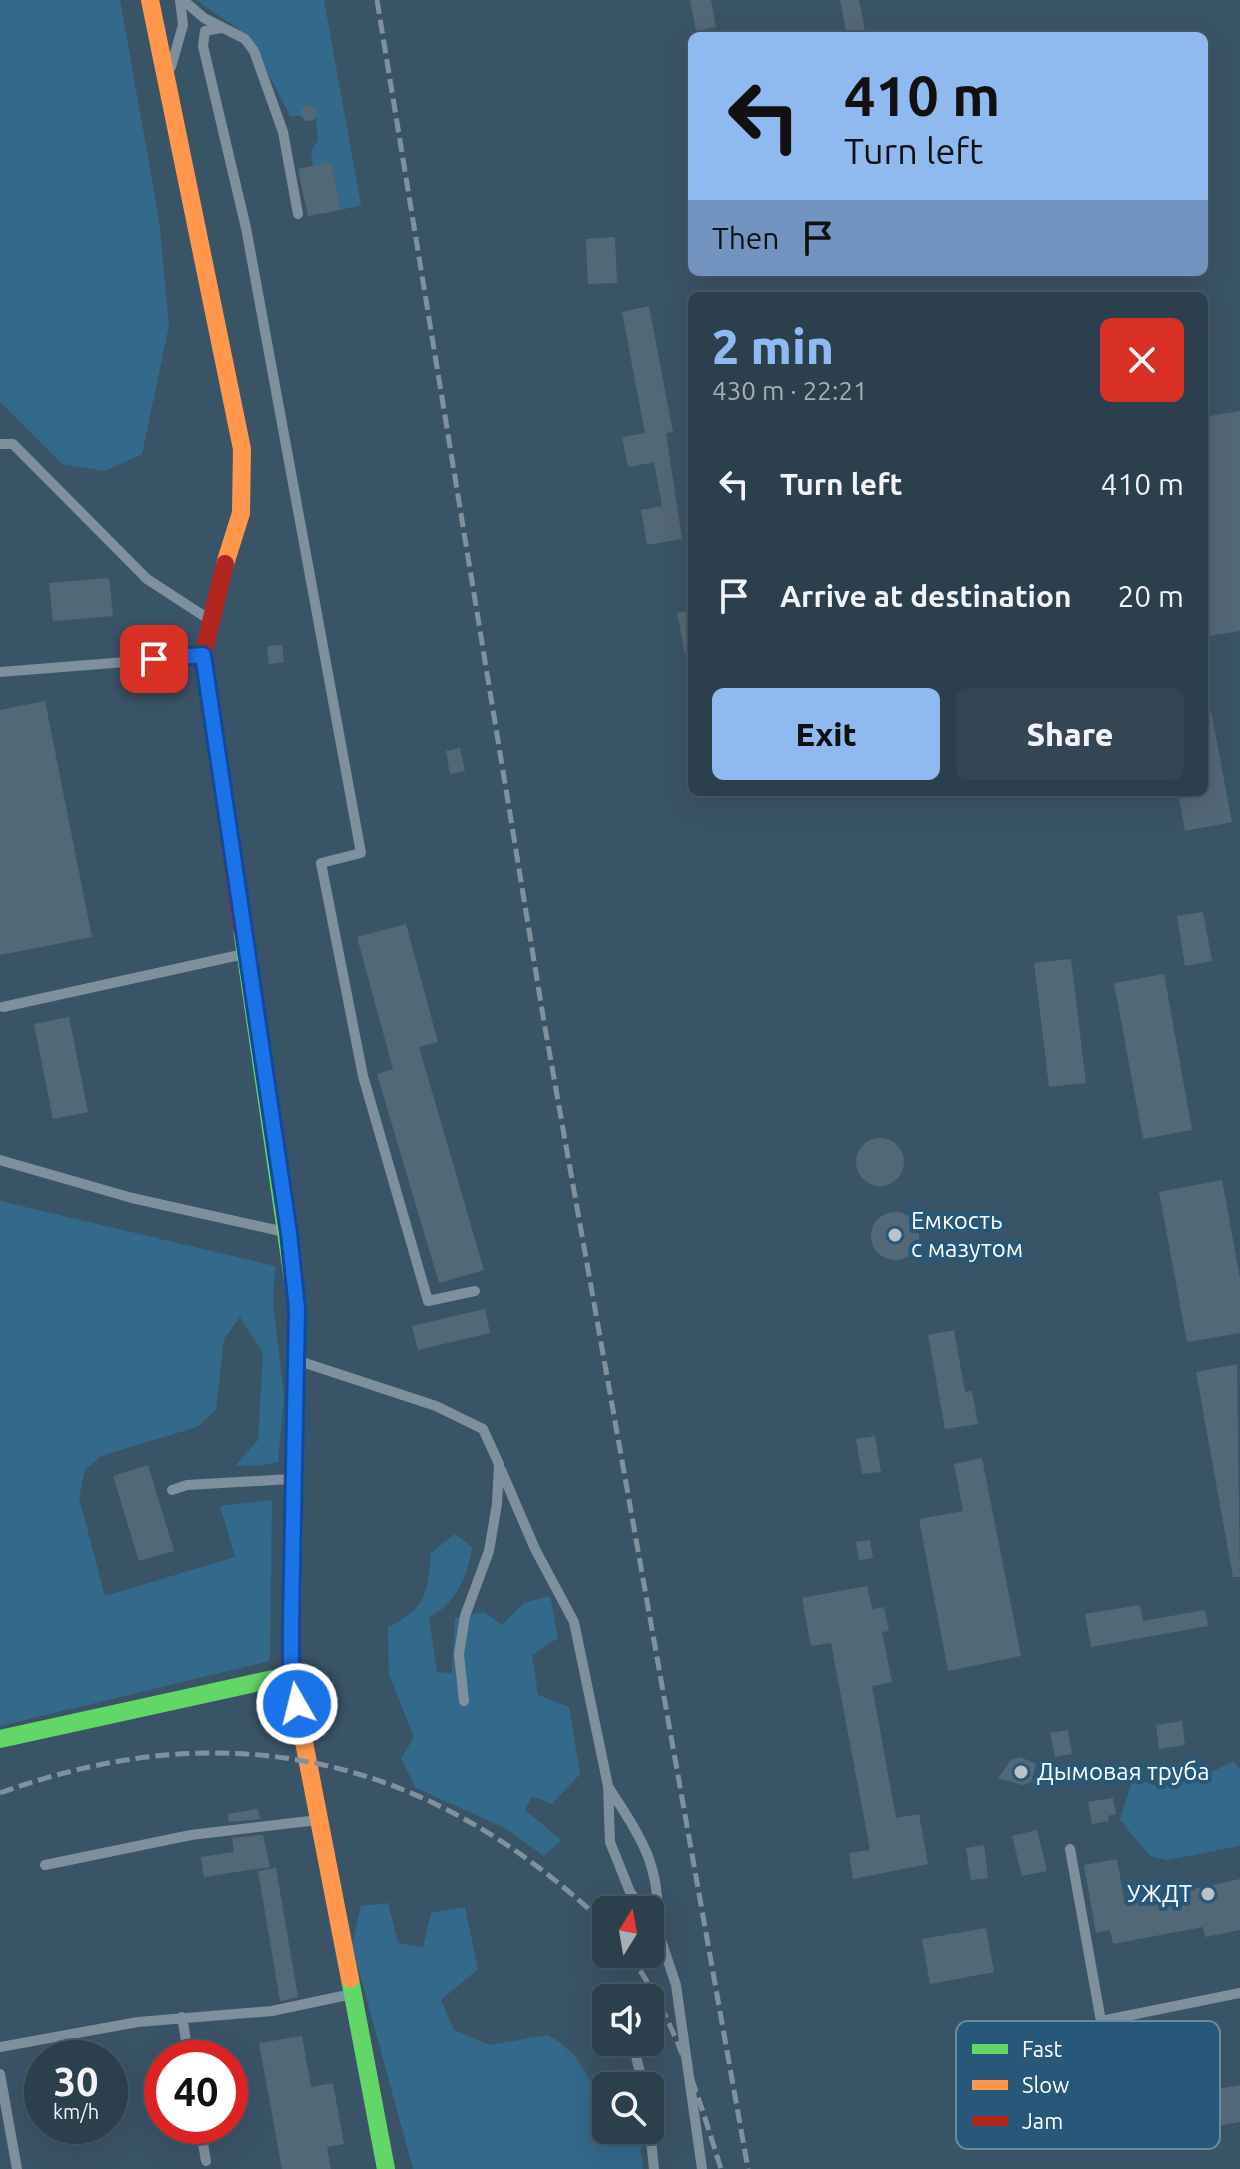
<!DOCTYPE html>
<meta charset="utf-8">
<style>
:root{--surface:#2c3f4d;--page:#344654;--text:#f1f3f6;--muted:#a6afb6;--line:#485865;--accent:#90b9f0}
body{margin:0;font-family:Ubuntu,sans-serif;background:var(--page);color:var(--text);height:100vh;display:flex;flex-direction:column;font-size:30px;white-space:nowrap}
*{box-sizing:border-box;margin:0}
p{font-size:26px;color:var(--muted)}
.icon{flex:none;width:44px;height:44px;fill:none;stroke:currentColor;stroke-width:2;stroke-linecap:round;stroke-linejoin:round}
.map{position:relative;flex:1;overflow:hidden}
.drawer{position:absolute;left:688px;top:292px;width:520px;height:504px;display:flex;flex-direction:column;background:var(--surface);border-radius:12px;box-shadow:0 8px 32px #0002,0 0 0 2px var(--line)}
.drawer>*{flex:none}
.hud{position:absolute;left:688px;top:32px;width:520px;height:244px;border-radius:12px;box-shadow:0 8px 32px #0002,0 0 0 2px var(--line);background:#90b9f0;color:#111;overflow:hidden}
.needle{width:52px;rotate:11deg}
.controls{position:absolute;left:592px;top:1896px;display:grid;gap:16px}
.controls a{display:grid;place-items:center;width:72px;height:72px;border-radius:12px;background:var(--surface);box-shadow:0 8px 32px #0002,0 0 0 2px var(--line);font-size:40px}
.speed{position:absolute;left:24px;top:2040px;display:flex;gap:16px;font-size:40px;font-weight:700;text-align:center}
.speed>*{display:grid;place-content:center;width:104px;height:104px;border-radius:50%;background:var(--surface);box-shadow:0 8px 32px #0002,0 0 0 2px var(--line);line-height:1}
.speed small{font-size:20px;font-weight:400}
.speed .limit{border:12px solid #d22;background:#fff;color:#111}
.pin{position:absolute;display:grid;place-items:center;width:68px;height:68px;color:#fff;margin:-34px;border-radius:16px;box-shadow:0 4px 12px #0006}
.me{position:absolute;width:88px;margin:-44px;rotate:352deg;stroke-linejoin:round;filter:drop-shadow(0 0 6px #0008)}
.turn{display:flex;align-items:center;gap:28px;height:168px;padding:0 24px;font-size:36px}
.turn .icon{width:104px;height:104px;stroke-width:2.5}
.turn b{display:block;font-size:56px;line-height:68px}
.then{display:flex;align-items:center;height:76px;padding:0 24px;background:#0003;gap:16px;font-size:30px}
.round{display:grid;place-items:center;flex:none;width:84px;height:84px;border-radius:12px;background:var(--page)}
.headline{display:flex;align-items:center;justify-content:space-between;height:136px;padding:0 24px}
h1{font-size:48px;font-weight:800;line-height:60px;color:var(--accent)}
.primary-button{display:flex;gap:16px;margin-top:auto;padding:16px 24px}
.primary-button a{flex:1;height:92px;border-radius:12px;background:var(--accent);color:#111;font-size:32px;font-weight:800;line-height:92px;text-align:center}
.primary-button a+a{background:var(--page);color:var(--text)}
ul{padding:0;list-style:none}
li{display:flex;align-items:center;gap:24px;height:112px;padding:0 24px}
li div{flex:1}
li b{display:block;font-size:30px}
li em{font-style:normal}
.map>svg:first-child{display:block}
.green{fill:#33698b}
.building{fill:#536877}
.lines{fill:none;stroke-linecap:round;stroke-linejoin:round}
.lane{stroke:#7e909e;stroke-width:10}
.fast{stroke:#63d668;stroke-width:18}
.slow{stroke:#ff974d;stroke-width:18}
.jam{stroke:#b3261e;stroke-width:18}
.rail{stroke:#80919e;stroke-width:5;stroke-dasharray:14 6;stroke-linecap:butt}
.route-casing{stroke:#114b97;stroke-width:20}
.route{stroke:#1a73e8;stroke-width:14}
.poi-dot{fill:#bac3ca;stroke:#27587a;stroke-width:3}
.labels{text-anchor:middle;stroke-width:8;stroke-linejoin:round;paint-order:stroke}
.poi-label{font-size:24px;fill:#fff;stroke:#27587a;text-anchor:start}
.key{fill:#27587a;stroke:#688aa2;stroke-width:2}
.key-label{font-size:22px;fill:#fff}
</style>
<div class="map">
<svg width="1240" height="2169" viewBox="0 0 1240 2169">
<rect width="100%" height="100%" fill="#3a5467"/>
<!-- green -->
<path class="green" d="M0,0H120L159,219L169,326L142,454L105,471L62,464L0,402Z
M196,0H324L361,205L341,210L331,162L313,166L311,151L318,140L315,107L306,105L301,116H290L250,37Z
M0,1201L275,1266L273,1302L284,1396L278,1462L259,1466L236,1465L258,1440L263,1353L240,1317L224,1339L216,1410L197,1427L101,1456L85,1470L79,1498L105,1596L235,1557L220,1506L272,1500L270,1661L0,1726Z
M455,1534L472,1547C468,1576 456,1604 429,1617L437,1672L452,1673L455,1618L484,1612L502,1625L524,1603L550,1596L558,1638L532,1655L538,1695L569,1707L580,1774L552,1804L532,1796L525,1810L561,1840L544,1856L503,1827L416,1788L401,1759L414,1737L389,1674L388,1627C426,1609 428,1593 431,1553Z
M1233,1761L1240,1769V1846L1167,1860L1150,1856L1120,1820L1133,1778L1161,1787L1200,1778Z
M388,1903L398,1943L423,1947L431,1913L465,1907L478,1969L441,2000L454,2030L490,2045L548,2035C575,2051 586,2067 596,2097L606,2102V2130H646L641,2150L643,2169H413L352,1945L361,1906Z"/>
<!-- building -->
<path class="building" d="M690,0H711L716,27L696,31Z
M840,0H859L866,36H847Z
M301 113a8 8 0 1 1 16 0a8 8 0 1 1-16 0Z
M331,162L341,210L308,216L298,169Z
M615,237L617,283L588,284L586,239Z
M649,306L673,432L666,433L682,539L647,545L641,510L662,506L654,462L628,467L622,437L645,433L622,312Z
M1240,411V631L1204,637V417Z
M109,578L113,616L53,621L49,583Z
M692,610V653L685,654L677,613Z
M282,645L284,662L269,664L267,646Z
M45,701L92,937L0,955V710Z
M1211,711L1232,822L1185,831L1178,792H1204V712Z
M460,748L465,771L450,774L446,751Z
M1203,912L1212,961L1185,966L1177,916Z
M406,924L438,1042L419,1047L484,1270L439,1283L377,1074L393,1069L357,937Z
M1071,959L1086,1083L1049,1087L1034,963Z
M1164,974L1192,1130L1143,1139L1114,983Z
M69,1017L88,1112L53,1119L34,1024Z
M856 1162a24 24 0 1 1 48 0a24 24 0 1 1-48 0Z
M1222,1180L1240,1278V1333L1187,1342L1159,1192Z
M871 1236a24 24 0 1 1 48 0a24 24 0 1 1-48 0Z
M485,1309L490,1333L418,1350L412,1326Z
M954,1330L965,1392L972,1391L978,1424L945,1429L928,1335Z
M1237,1364L1240,1577H1233L1196,1372Z
M875,1436L881,1472L862,1474L856,1439Z
M982,1458L1021,1656L948,1671L919,1519L963,1511L954,1464Z
M148,1465L174,1551L139,1561L113,1476Z
M870,1540L873,1558L859,1560L856,1542Z
M867,1586L872,1609L884,1607L889,1631L882,1632L892,1682L872,1686L896,1818L919,1814L928,1864L853,1879L849,1853L870,1850L831,1643L811,1646L802,1598Z
M1140,1605L1143,1621L1205,1610L1208,1626L1091,1647L1085,1614Z
M1182,1721L1185,1745L1159,1749L1156,1725Z
M1068,1730L1072,1754L1055,1757L1050,1733Z
M1020,1757L1036,1764L1031,1782L1022,1785L998,1778L1011,1760Z
M1113,1798L1116,1814L1108,1816L1109,1821L1092,1824L1088,1802Z
M258,1809L260,1819L229,1822L228,1814Z
M1037,1830L1047,1871L1022,1876L1012,1836Z
M263,1835L270,1867L204,1877L201,1857L234,1852L232,1838Z
M984,1845L988,1878L971,1880L966,1848Z
M1117,1859L1125,1904L1240,1879V1930L1205,1937L1203,1927L1113,1944L1110,1930L1096,1933L1084,1865Z
M276,1868L298,1997L280,2001L258,1871Z
M986,1928L994,1972L930,1984L922,1939Z
M302,2036L311,2087L333,2083L344,2144L327,2147L331,2169H282L259,2043Z
M1240,2085V2122L1123,2142L1117,2107Z"/>
<g class="lines">
<!-- lane -->
<path class="lane" d="M183,0L204,18L245,39L254,51L283,132L298,214
M221,28L205,31L203,46L246,228L361,853L321,863L363,1076L428,1301L475,1291
M171,67L183,25L180,0
M0,444H13L147,579L207,618
M0,672L201,656
M3,1007L244,954
M0,1160L132,1198L285,1232
M299,1361L436,1406L483,1429L499,1464L497,1504L489,1551L465,1616L459,1654L464,1701
M501,1470L535,1549L574,1622L608,1786L610,1842L630,1892L643,1910
M172,1490L187,1485L291,1479
M609,1788C641,1838 662,1866 657,1928L650,1918
M1070,1849L1101,2021L1240,1993
M45,1865L191,1835L318,1820
M657,1928L676,1985L702,2169
M182,2017L189,2058
M0,2047L138,2022L272,2011L352,1994
M636,2056L643,2086
M0,2074L17,2169
M200,2126L206,2161
M650,2130L654,2169"/>
<!-- fast -->
<path class="fast" d="M242,929L294,1287
M0,1739L291,1675
M350,1979L386,2169"/>
<!-- slow -->
<path class="slow" d="M150,0L242,449L241,513L225,564
M294,1287L297,1309L291,1675L350,1979"/>
<!-- jam -->
<path class="jam" d="M225,564L203,655L242,929"/>
<!-- rail -->
<path class="rail" d="M377,0L544,1022L748,2169
M0,1793C230,1710 430,1757 606,1925
M629,1954C675,2018 698,2095 721,2169"/>
</g>
<g class="lines">
<defs>
<path id="route" d="M154,659L203,655L289,1233L297,1309L291,1624V1675L297,1704"/>
</defs>
<!-- route casing -->
<use href="#route" class="route-casing"/>
<!-- route -->
<use href="#route" class="route"/>
</g>
<!-- markers -->
<g class="poi-dot">
<circle cx="895" cy="1235" r="8"/>
<circle cx="1021" cy="1772" r="8"/>
<circle cx="1208" cy="1894" r="8"/>
</g>
<g class="labels">
<!-- poi labels -->
<g class="poi-label">
<text x="911" y="1229">Емкость<tspan x="911" dy="28">с мазутом</tspan></text>
<text x="1037" y="1780">Дымовая труба</text>
<text x="1192" y="1902" text-anchor="end">УЖДТ</text>
</g>
</g>
<!-- legend -->
<rect x="956" y="2021" width="264" height="128" rx="12" class="key"/>
<rect x="972" y="2044" width="36" height="10" fill="#63d668"/>
<rect x="972" y="2080" width="36" height="10" fill="#ff974d"/>
<rect x="972" y="2116" width="36" height="10" fill="#b3261e"/>
<g class="key-label">
<text x="1022" y="2057">Fast</text>
<text x="1022" y="2093">Slow</text>
<text x="1022" y="2129">Jam</text>
</g>
</svg>
<div class="controls">
<a><svg class="needle" viewBox="-14 -14 28 28"><path d="M0-13l5 13h-10z" fill="#e53935"/><path d="M0 13l5-13h-10z" fill="#a6afb6"/></svg></a>
<a><svg class="icon" aria-label="sound" viewBox="0 0 24 24"><path d="M4 9h4l5-4v14l-5-4H4zM17 9q2 3 0 6"/></svg></a>
<a><svg class="icon" aria-label="search" viewBox="0 0 24 24"><circle cx="10" cy="10" r="6"/><path d="M15 15l6 6"/></svg></a>
</div>
<div class="speed"><div>30<small>km/h</small></div><div class="limit">40</div></div>
<div class="pin" style="left:154px;top:659px;background:#d93025"><svg class="icon" aria-label="arrive" viewBox="0 0 24 24"><path d="M6 21V4h12l-3 4 3 4H6"/></svg></div>
<svg class="me" style="left:297px;top:1704px" viewBox="-20 -20 40 40"><circle r="17" fill="#1a73e8" stroke="#fff" stroke-width="3"/><path d="M0-11L8 9 0 5-8 9z" fill="#fff"/></svg>
<div class="hud">
<div class="turn"><svg class="icon" aria-label="left" viewBox="0 0 24 24"><path d="M17 20v-9H6M10 6l-5 5 5 5"/></svg><div><b>410 m</b>Turn left</div></div>
<div class="then">Then<svg class="icon" aria-label="arrive" viewBox="0 0 24 24"><path d="M6 21V4h12l-3 4 3 4H6"/></svg></div>
</div>
<section class="drawer">
<div class="headline"><div><h1>2 min</h1><p>430 m · 22:21</p></div><a class="round" style="background:#d93025;color:#fff"><svg class="icon" aria-label="close" viewBox="0 0 24 24"><path d="M6 6l12 12M18 6L6 18"/></svg></a></div>
<ul>
<li><svg class="icon" aria-label="left" viewBox="0 0 24 24"><path d="M17 20v-9H6M10 6l-5 5 5 5"/></svg><div><b>Turn left</b></div><em>410 m</em></li>
<li><svg class="icon" aria-label="arrive" viewBox="0 0 24 24"><path d="M6 21V4h12l-3 4 3 4H6"/></svg><div><b>Arrive at destination</b></div><em>20 m</em></li>
</ul>
<div class="primary-button"><a>Exit</a><a>Share</a></div>
</section>
</div>
